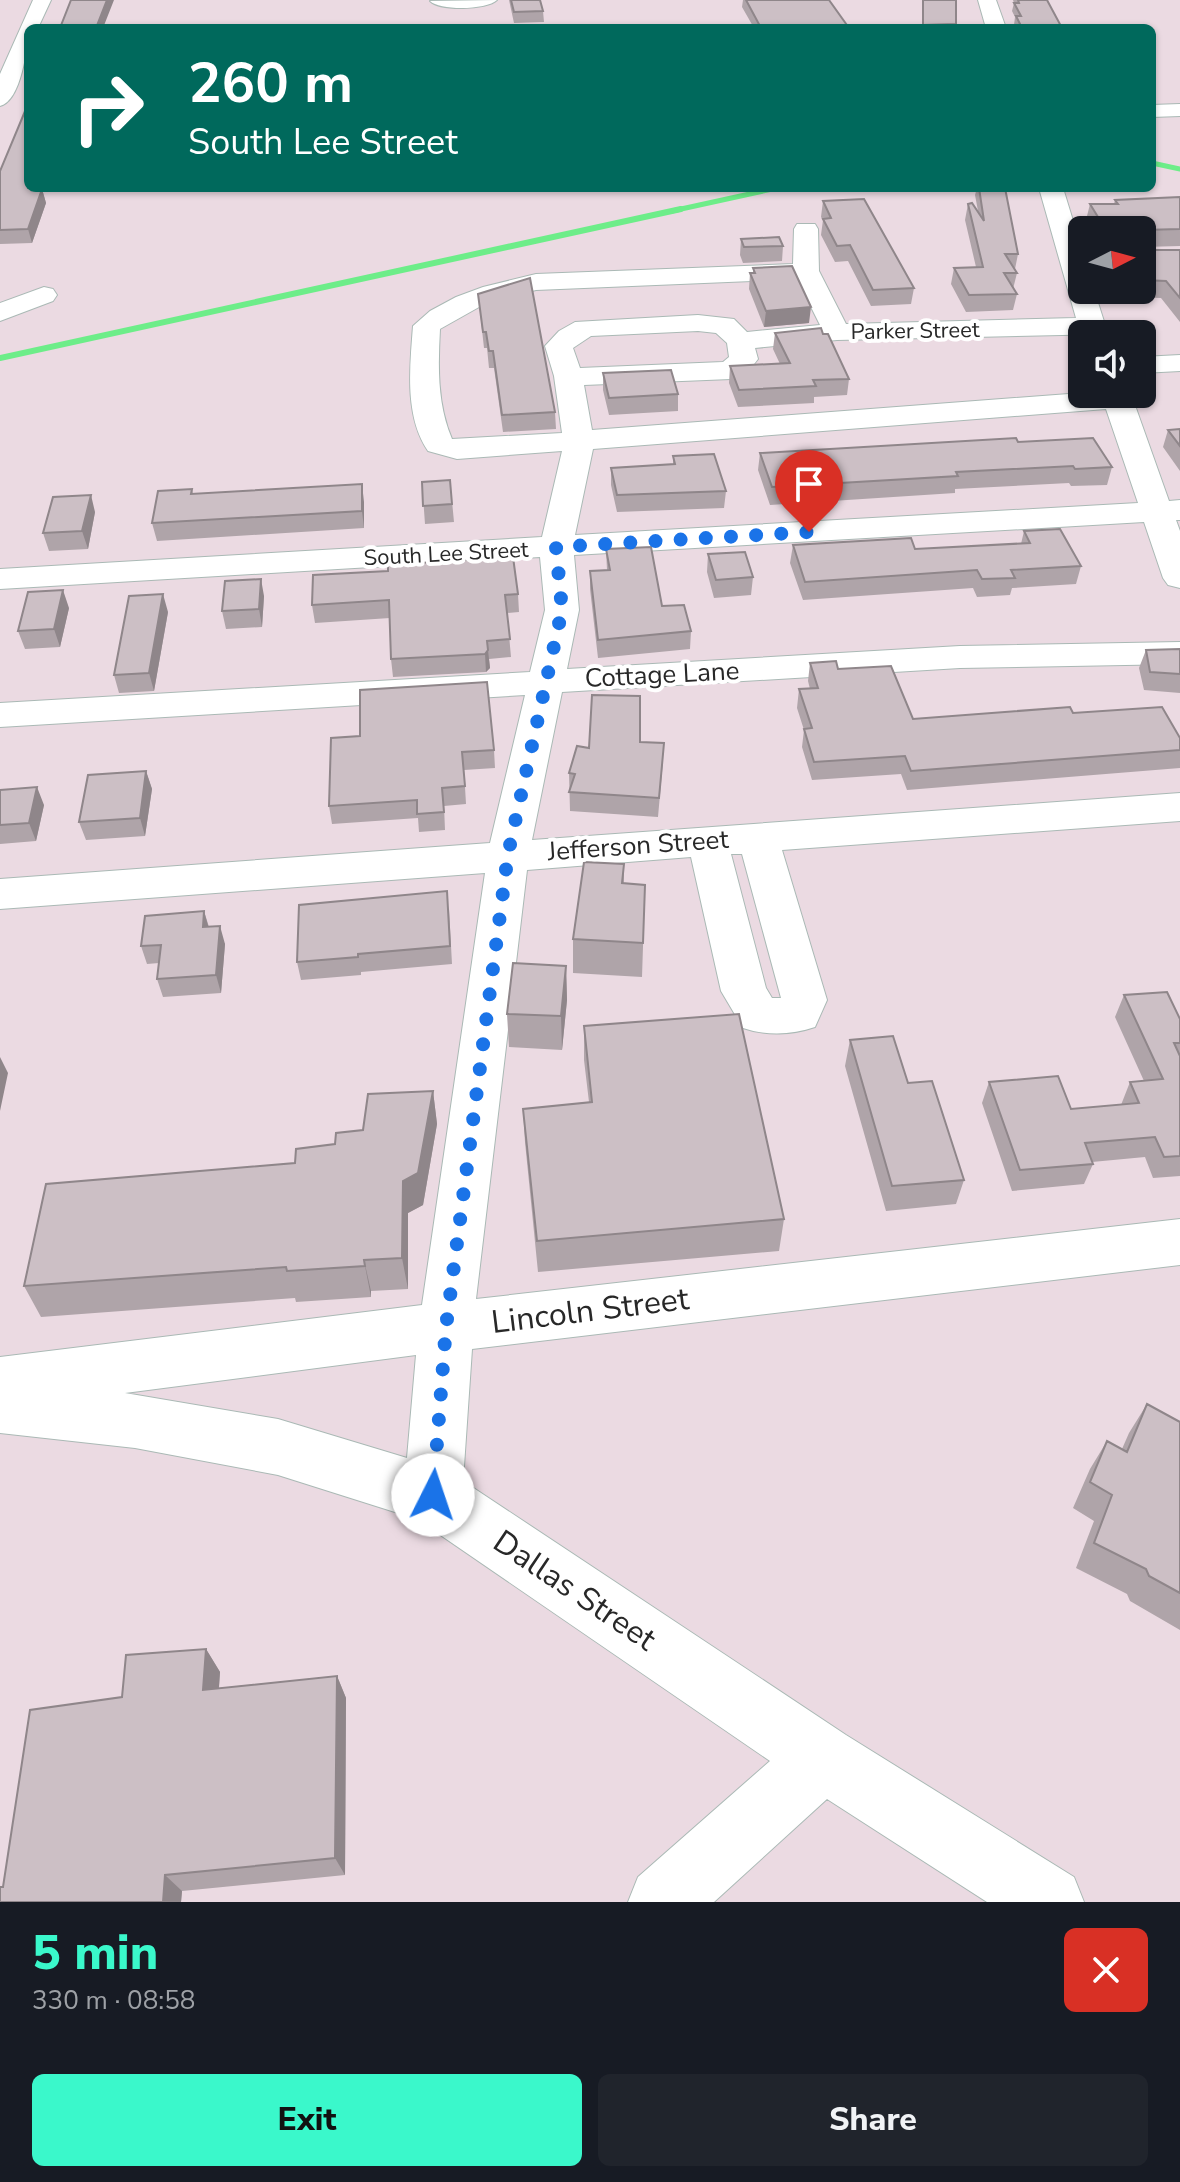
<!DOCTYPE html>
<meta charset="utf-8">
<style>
:root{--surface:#171b24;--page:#20242c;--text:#f1f3f6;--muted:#9ea1a6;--accent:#3af8cb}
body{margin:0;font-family:"Nunito Sans",sans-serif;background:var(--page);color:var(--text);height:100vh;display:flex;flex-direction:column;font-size:30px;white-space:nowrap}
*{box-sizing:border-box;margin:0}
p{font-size:26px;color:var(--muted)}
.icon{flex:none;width:44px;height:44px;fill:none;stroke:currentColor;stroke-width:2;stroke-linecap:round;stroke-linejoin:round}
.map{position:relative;height:1902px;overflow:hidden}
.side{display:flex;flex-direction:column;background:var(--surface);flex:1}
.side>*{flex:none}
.guide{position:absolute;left:24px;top:24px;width:1132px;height:168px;border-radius:12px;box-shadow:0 2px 6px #0004;background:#00695c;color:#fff;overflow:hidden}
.needle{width:52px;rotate:84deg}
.buttons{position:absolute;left:1068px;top:216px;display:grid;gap:16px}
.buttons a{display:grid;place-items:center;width:88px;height:88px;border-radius:12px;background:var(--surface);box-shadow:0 2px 6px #0004;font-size:40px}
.pin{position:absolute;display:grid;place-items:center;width:68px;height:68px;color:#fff;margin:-82px -34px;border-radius:50% 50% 50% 0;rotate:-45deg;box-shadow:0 0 8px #0007}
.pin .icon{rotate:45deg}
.me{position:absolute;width:88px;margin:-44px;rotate:4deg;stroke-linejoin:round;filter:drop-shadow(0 0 6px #0008)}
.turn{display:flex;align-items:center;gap:28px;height:168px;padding:0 32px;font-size:36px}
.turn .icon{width:104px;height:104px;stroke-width:2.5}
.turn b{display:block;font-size:56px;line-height:68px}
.round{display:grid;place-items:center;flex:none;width:84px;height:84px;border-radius:12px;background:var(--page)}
.overview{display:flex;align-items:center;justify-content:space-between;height:136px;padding:0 32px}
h1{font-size:48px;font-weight:800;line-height:60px;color:var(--accent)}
.cta{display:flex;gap:16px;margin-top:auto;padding:16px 32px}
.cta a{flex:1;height:92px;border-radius:12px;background:var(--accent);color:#111;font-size:32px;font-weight:800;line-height:92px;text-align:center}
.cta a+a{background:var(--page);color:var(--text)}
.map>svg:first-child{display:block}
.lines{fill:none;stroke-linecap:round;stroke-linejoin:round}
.stream-far1{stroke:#6ded89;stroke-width:5}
.stream{stroke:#6ded89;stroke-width:6}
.minor-casing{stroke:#aab9b5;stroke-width:2}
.minor{fill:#fff;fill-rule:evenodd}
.wall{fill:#afa4a9}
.shaded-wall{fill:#8f868a}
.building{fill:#ccbfc5;stroke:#8f868a;stroke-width:2}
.route{stroke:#1a73e8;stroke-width:14;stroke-dasharray:0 25.2}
.labels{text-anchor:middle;stroke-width:8;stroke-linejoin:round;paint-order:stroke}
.far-street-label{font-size:22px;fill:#282828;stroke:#fff}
.street-label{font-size:26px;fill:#282828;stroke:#fff}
.near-street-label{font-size:32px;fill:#282828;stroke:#fff}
</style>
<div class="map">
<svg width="1180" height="1902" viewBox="0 0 1180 1902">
<rect width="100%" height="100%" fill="#ebdae2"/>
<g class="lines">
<!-- stream-far1 -->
<path class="stream-far1" d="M1152,163L1180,169
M672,211L777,188"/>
<!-- stream -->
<path class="stream" d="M0,358L681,209"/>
<defs>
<path id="minor" d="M33,0H51L38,28H28C28,47 21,101 0,106V74Z
M497,0C487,10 440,11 430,1Z
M978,0H996L1006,28H986Z
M1180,104V116L1152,117V105Z
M1039,188H1063L1082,250V290H1094L1108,334L837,340L755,348L758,359C751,369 743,376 731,379L584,385L592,430L1082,393L1131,394L1169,501L1180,500V520H1176L1180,531V588L1168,585L1163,578L1144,522L574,555L579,610L567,669L960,646L1180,642V664L960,668L562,692L532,840L1180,793V821L782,850L827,1000L815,1027C792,1035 766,1036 743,1028L721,991L691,857L527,870L476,1299L1180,1219V1265L472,1349L463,1481L846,1735L1074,1877L1084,1902H987L827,1799L714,1902H628L638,1877L770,1761L417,1519L278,1475L135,1448L0,1433V1357L422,1305L485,873L0,909V879L490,843L525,695L0,727V703L530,672L545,610L540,557L0,589V569L542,537L562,451L457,459L428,451C404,416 410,366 413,326L430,311L456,297L483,287L536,274L793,264L794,229L797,224H815L818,229L819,271L846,324L1076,318ZM797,279L820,325L747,332L734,319L698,315L575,322L559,331L545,346L554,376L562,433L452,439C437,404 438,366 440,329L488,302L536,290ZM698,331L716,333L727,343L729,357L723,362L580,368L573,348L591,336ZM1106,409L1138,503L575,535L593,449ZM731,854H742L781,998H772L766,988ZM416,1355L407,1458L278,1419L125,1393Z
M44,287L53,289L57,295L53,301L0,321V303Z
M1180,355V371L1142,373V357Z"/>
</defs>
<!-- minor casing -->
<use href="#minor" class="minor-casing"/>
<!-- minor -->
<use href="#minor" class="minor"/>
</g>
<!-- wall -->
<path class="wall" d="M509,0H540L543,11L544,22L514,23Z
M743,0H829L849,28H754L742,7Z
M922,0H956V28H922Z
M1013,0H1047L1062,28H1016L1014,25L1015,17L1012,11L1014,3Z
M0,171L42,189L46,203L32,243L0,244Z
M977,188H1005L1018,254L1015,269L1017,273L1013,289L1017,294L1013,310L966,312L951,284L954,268L976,267L965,220L968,204L978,211L975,195Z
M1180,197V246L1144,247V250H1180V322L1161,298L1131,297L1127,290H1142V230H1092L1086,220L1090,204H1114L1115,200Z
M823,201L914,288L911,304L871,306L848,261L835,262L821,235L823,220L821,217Z
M741,239L783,246L782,261L743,263L740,255Z
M753,268L809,323L764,327L749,289L750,273H753Z
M478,294L555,412L556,429L503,432L494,368H489L487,348H484Z
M775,333L849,379L847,395L814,397V403L738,407L729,383L730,366L780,364L773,349Z
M603,373L678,394V411L609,415L603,390Z
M1180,429V471L1163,447L1168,430Z
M1018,442L1112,467L1107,485L1071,486L1069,483L955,489V493L770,505L758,470L760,453Z
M673,456L726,491L724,508L617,512L611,485V468L673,465Z
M450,480L454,522L425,524L422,482Z
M192,489L193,494L364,502V528L157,541L152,523Z
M95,512L88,549L49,551L43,533Z
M1024,531L1081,566L1076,584L1012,588L1010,595L977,597L973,588L803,600L790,563L793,545L915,549L1021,544Z
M606,549L662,606L691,631L690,649L598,658L590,589V571L607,570Z
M708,554L753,577L751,595L714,598L707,572Z
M313,575L518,594L519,612L507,613L511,657L489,659L490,668L486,672L393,677L391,659L390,618L315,623L312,605Z
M264,596L262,627L226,629L222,611Z
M69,608L60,647L25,649L18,631Z
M168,612L154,691L119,693L114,675Z
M1180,649V693L1144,690L1139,668L1146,650Z
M810,663L838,669L913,719L1073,713L1180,738V768L907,790L901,774L812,780L802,747L804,730L797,708L799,689H810L808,681Z
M331,738L494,750L495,768L464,770L466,804L444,806L445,830L419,832L418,818L332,824L329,806Z
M640,742L663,761L658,817L570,811L569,773L589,748Z
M146,771L152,789L145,836L86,840L79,822Z
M0,790L44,805L36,841L0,844Z
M624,864V883L645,885L642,977L573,973V939Z
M449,909L452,964L361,972V975L301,980L297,962Z
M204,911L209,927L225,944L221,993L163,997L157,979L159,963L147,964L141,946Z
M566,966L567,1000L562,1050L509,1047L507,1014Z
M1124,995L1180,1019V1176L1153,1178L1145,1157L1092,1162L1093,1164L1084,1184L1012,1191L982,1103L989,1082L1071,1109L1121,1105L1130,1082L1144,1081L1115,1017Z
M584,1026L784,1219L779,1251L538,1272L525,1142L523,1109L589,1102L584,1060Z
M850,1040L908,1083L964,1180L956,1204L886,1211L845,1066Z
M433,1091L437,1124L423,1205L408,1213V1289L371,1291V1297L296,1302L295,1298L41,1317L24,1286L295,1163L363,1130Z
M1147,1404L1180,1422V1630L1130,1601L1127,1594L1076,1568L1094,1521L1073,1508L1090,1469L1107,1441L1122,1449L1129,1433Z
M206,1649L220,1672L219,1688L337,1676L346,1698L345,1875L182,1891L181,1902H0L3,1887L122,1697Z"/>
<!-- shaded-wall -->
<path class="shaded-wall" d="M107,0H114L103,28H96Z
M42,189L46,203L32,243L28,229Z
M811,307L809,323L764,327L766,311Z
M362,484L364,502V528L362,511Z
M91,495L95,512L88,549L82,531Z
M261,579L264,596L262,627L259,609Z
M63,590L69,608L60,647L54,629Z
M163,594L168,612L154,691L149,673Z
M488,650L490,668L486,672L485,654Z
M146,771L152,789L145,836L140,818Z
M37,787L44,805L36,841L29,823Z
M204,911L209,929L203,927Z
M220,926L225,944L221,993L216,975Z
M566,966L567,1000L562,1050L561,1016Z
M0,1057L8,1073L0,1111Z
M433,1091L437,1124L423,1205L408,1213V1289L402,1258L403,1181Z
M364,1260L371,1291V1297L365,1266Z
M206,1649L220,1672L217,1712L203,1690Z
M337,1676L346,1698L345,1875L335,1858Z
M165,1875L182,1891L181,1902H163Z"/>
<!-- building -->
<path class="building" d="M71,0H107L96,28H60Z
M511,0H540L543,11L514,12Z
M746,0H829L849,28H761Z
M923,0H956V24L923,25Z
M1018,0H1047L1062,28H1022L1016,16H1021L1014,3H1019Z
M28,104V188H33L32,190L42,189L28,229L0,230V171Z
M979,188H1005L1018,254H1005L1017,273H1004L1017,294L969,295L954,268L983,267L968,204L972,203L984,221Z
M1180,197V229L1144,230V250H1180V298L1166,281L1142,280V230H1106L1090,204H1118L1115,200Z
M864,199L914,288L873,290L850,245L837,246L823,219L831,218L823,201Z
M779,237L783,246L744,247L741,239Z
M792,266L811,307L766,311L750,273H755L753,268Z
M530,278L555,412L502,415L493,351H489L486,332H483L478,294Z
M821,328L823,334H828L849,379L813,380L816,386L739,390L730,366L790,363L775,333Z
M671,370L678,394L609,398L603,373Z
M1180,429V446L1168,430Z
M1016,438L1018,442L1093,438L1112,467L1075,469L1073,466L956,472L958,476L772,487L760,453Z
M714,454L726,491L617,495L611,468L675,464L673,456Z
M450,480L452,504L423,506L422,482Z
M362,484V511L152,523L158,491L192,489L191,494Z
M91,495L82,531L43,533L53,497Z
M1060,529L1081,566L1011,570L1015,578L982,579L977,570L805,582L793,545L911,538L915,549L1030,543L1024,531Z
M651,547L662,606L684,605L691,631L598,640L590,571L610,570L606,549Z
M745,552L753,577L716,580L708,554Z
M513,557L518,594L505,595L510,639L487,641L488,650L485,654L391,659L389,600L312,605L313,575L388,571V565Z
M261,579L259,609L222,611L225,581Z
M63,590L54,629L18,631L28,592Z
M163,594L149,673L114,675L129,596Z
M1180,649V674L1150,672L1146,650Z
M836,661L838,669L891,666L913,719L1070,707L1073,713L1162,707L1180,738V750L911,771L905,756L814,762L804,729L812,728L799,689L818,688L810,663Z
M487,682L494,750L462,752L465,786L442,788L444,812L417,814V800L329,806L331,738L360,736V690Z
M592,695L640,696V742L664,743L659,798L569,792L575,774L569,773L577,746L589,748Z
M146,771L140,818L79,822L88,775Z
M37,787L29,823L0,825V790Z
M584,862L624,864L622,883L645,885L643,943L573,939Z
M447,891L450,946L358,954V957L297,962L299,905Z
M204,911L203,927L220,926L216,975L157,979L161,945L141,946L145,916Z
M513,963L566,966L561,1016L507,1014Z
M1167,992L1180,1019V1043H1174L1180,1056V1156L1164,1157L1155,1137L1085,1143L1093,1164L1020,1170L989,1082L1058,1076L1071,1109L1139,1103L1130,1082L1163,1079L1124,995Z
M739,1014L784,1219L537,1241L523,1109L592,1102L584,1026Z
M893,1036L908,1083L932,1081L964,1180L892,1186L850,1040Z
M433,1091L418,1173L403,1181L402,1258L364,1260L365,1266L287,1271L286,1267L24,1286L46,1184L295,1163L296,1149L335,1144L336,1133L363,1130L368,1094Z
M1147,1404L1180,1422V1593L1149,1576L1146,1569L1094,1543L1112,1495L1090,1482L1107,1441L1127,1452Z
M206,1649L203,1690L337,1676L335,1858L165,1875L163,1902H0V1887H3L30,1710L122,1697L126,1655Z"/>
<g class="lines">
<!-- route -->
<path class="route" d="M433,1495L446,1327L508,854L562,610L556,547L809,532"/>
</g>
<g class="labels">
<!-- far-street labels -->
<g class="far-street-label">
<text transform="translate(915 330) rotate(-1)" y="8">Parker Street</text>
<text transform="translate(446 553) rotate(-3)" y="8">South Lee Street</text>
</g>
<!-- street labels -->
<g class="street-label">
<text transform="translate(662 674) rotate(-3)" y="9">Cottage Lane</text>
<text transform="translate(638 845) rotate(-4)" y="9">Jefferson Street</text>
</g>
<!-- near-street labels -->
<g class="near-street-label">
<text transform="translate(590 1310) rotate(-7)" y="11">Lincoln Street</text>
<text transform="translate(575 1590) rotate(34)" y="11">Dallas Street</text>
</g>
</g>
</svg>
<div class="buttons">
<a><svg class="needle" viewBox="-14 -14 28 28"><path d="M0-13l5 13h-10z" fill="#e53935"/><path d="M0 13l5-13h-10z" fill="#9ea1a6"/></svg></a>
<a><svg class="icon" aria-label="sound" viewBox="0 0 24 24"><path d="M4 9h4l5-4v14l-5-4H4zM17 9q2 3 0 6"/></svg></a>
</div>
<div class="pin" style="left:809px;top:532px;background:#d93025"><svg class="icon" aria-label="arrive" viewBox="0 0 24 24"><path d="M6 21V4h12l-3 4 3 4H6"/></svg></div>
<svg class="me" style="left:433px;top:1495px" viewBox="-20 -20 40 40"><circle r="19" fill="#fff"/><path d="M0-13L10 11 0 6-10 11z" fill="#1a73e8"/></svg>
<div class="guide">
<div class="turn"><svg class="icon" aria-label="right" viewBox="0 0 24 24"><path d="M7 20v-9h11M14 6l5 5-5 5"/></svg><div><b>260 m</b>South Lee Street</div></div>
</div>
</div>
<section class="side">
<div class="overview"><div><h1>5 min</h1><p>330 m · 08:58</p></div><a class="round" style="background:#d93025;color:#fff"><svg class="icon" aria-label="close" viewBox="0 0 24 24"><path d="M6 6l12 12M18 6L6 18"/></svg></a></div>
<div class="cta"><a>Exit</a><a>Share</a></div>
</section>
